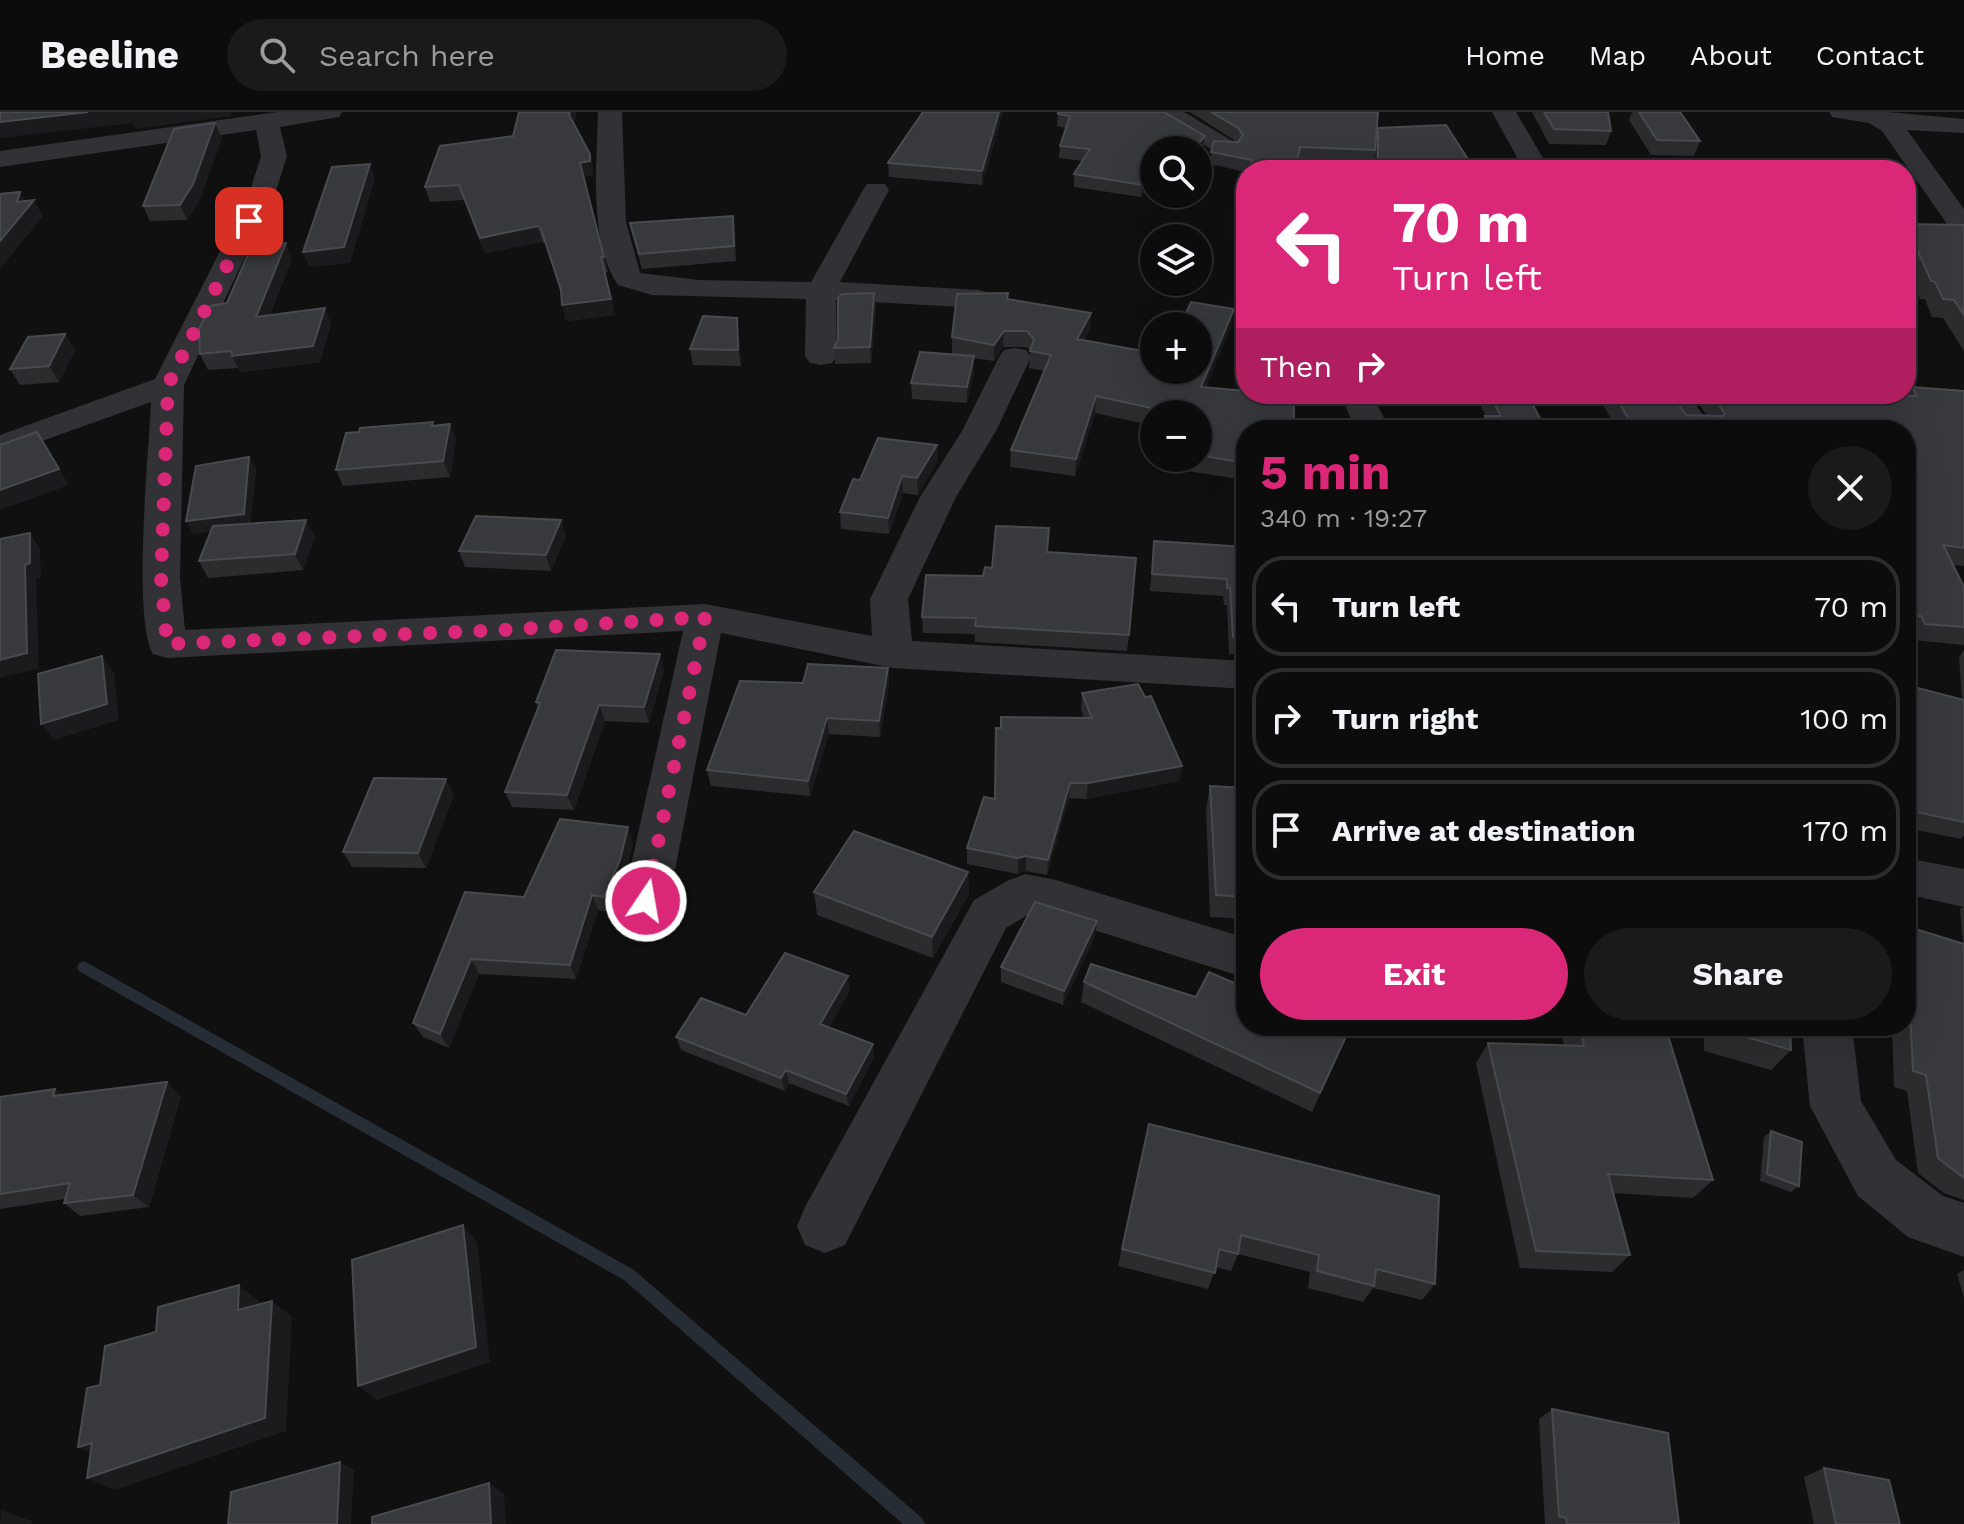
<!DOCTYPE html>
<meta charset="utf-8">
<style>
:root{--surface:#0c0c0d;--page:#1a1a1b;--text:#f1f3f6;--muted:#9a9b9d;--line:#2c2c2e;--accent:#db2777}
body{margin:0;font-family:"Work Sans",sans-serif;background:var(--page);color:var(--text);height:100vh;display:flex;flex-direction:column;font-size:30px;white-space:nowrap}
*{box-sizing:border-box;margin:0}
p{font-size:26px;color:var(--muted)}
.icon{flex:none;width:44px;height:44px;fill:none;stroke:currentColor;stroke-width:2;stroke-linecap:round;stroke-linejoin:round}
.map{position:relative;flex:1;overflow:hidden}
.details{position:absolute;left:1236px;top:308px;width:680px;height:616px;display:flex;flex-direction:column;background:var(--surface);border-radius:32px;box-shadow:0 8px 32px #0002,0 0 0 2px var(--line)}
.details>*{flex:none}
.guide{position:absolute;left:1236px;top:48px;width:680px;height:244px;border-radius:32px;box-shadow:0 8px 32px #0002,0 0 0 2px var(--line);background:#db2777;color:#fff;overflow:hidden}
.tools{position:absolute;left:1140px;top:24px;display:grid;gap:16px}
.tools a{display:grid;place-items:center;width:72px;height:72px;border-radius:50%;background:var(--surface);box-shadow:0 8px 32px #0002,0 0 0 2px var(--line);font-size:40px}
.pin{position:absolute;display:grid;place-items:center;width:68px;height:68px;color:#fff;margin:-34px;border-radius:16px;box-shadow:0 4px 12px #0006}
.me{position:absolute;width:88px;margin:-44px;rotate:12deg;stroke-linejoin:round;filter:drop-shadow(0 0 6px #0008)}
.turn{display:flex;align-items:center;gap:28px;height:168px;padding:0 24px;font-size:36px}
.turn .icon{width:104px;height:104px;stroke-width:2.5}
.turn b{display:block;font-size:56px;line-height:68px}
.then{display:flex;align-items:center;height:76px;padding:0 24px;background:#0003;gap:16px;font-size:30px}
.round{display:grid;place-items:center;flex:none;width:84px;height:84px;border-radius:42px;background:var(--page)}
.summary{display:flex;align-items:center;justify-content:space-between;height:136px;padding:0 24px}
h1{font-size:48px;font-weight:700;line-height:60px;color:var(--accent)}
.cta{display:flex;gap:16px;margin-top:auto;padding:16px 24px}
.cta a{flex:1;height:92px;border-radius:48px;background:var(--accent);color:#fff;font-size:32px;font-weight:700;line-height:92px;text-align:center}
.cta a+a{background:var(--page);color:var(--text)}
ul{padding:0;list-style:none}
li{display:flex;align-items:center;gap:24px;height:100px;margin:0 16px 12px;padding:0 8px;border:4px solid var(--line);border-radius:32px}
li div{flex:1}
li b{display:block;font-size:30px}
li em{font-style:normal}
header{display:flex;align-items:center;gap:48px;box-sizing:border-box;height:112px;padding:0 40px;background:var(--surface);border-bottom:2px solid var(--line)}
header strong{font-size:38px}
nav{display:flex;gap:44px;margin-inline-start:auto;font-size:28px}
.search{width:560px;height:72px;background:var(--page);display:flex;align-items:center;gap:20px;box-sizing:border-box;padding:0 28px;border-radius:44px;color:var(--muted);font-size:30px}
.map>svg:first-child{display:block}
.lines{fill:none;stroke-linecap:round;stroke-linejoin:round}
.stream{fill:#272d34;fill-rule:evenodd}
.minor{fill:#313136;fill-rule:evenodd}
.wall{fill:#2c2c2f}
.shaded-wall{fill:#1b1b1d}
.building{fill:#38393d;stroke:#494a4f;stroke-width:2}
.route{stroke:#db2777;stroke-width:14;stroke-dasharray:0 25.2}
</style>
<header>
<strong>Beeline</strong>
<div class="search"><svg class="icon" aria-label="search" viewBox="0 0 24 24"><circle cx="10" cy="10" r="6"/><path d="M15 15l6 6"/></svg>Search here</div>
<nav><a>Home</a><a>Map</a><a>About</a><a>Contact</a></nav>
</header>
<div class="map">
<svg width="1964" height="1412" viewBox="0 0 1964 1412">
<rect width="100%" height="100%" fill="#101011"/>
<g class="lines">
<!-- stream -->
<path class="stream" d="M84,849L634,1158L922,1406L925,1412H903L624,1168L79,859L77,855L79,851Z"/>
<!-- minor -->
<path class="minor" d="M278,0H342L339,5L280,15L287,44L275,82L184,273L180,466L185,518L705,492L872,524L870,487L920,385L962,319L999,245L1004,238L1015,236L1026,238L1031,245L996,319L956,385L908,487L912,529L1246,549V577L893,556L721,521L669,789L662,802L646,808L630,802L623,789L683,519L167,546L153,542C132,505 149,340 151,290L0,344V323L155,267L249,82L261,44L256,18L0,55V39Z
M598,0H622L626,110L640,161L699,168L811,170L863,78L867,72H885L889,78L840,170L979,178L989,181L994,187L989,193L979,196L836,188L837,244L832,251L821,253L810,251L805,244L806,187L652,183L618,173C588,130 597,50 598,0Z
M1154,0H1184L1234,30L1238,35L1234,40H1216L1157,5Z
M1492,0H1516L1550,58H1524Z
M1829,0H1888L1964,7V21L1907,18L1964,97V124L1954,122L1882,19L1869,11L1832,5Z
M1340,282H1372L1390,318H1356Z
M1656,282H1688L1714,318H1680Z
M1906,746L1964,757V795L1906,782Z
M1025,762L1056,768L1246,826V866L1056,806L1031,801L1006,816L845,1133L825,1141L805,1133L797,1114L805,1095L974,788L1009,768Z
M1802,914H1852L1861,989L1896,1048L1943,1084L1964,1091V1145L1908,1125L1858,1084L1810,994Z"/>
</g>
<!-- wall -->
<path class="wall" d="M519,0H576L574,11L590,42L593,56V63L583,65L608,160L605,161L615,203L566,209L561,181L546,132L542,130L485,141L464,88L430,90L425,75L513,24Z
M1003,0L982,73L889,65L888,51Z
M1058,0L1203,36L1198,42V38H1154V60L1141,85L1074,75V62L1083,49L1059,46L1060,34L1066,16L1057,14Z
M1190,0H1378L1376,23L1378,16L1475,58H1375V41L1373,50L1298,48L1296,58H1246V60L1210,52L1211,40L1237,30Z
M1532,0H1608L1611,19L1606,33L1549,32Z
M1632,0H1680L1700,29L1694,44L1651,43L1629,8Z
M215,11L222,26L200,87L187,108L150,109L143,94Z
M1246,75V108L1239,107Z
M630,111L735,119L736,149L642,157Z
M1906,112L1964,113V239L1943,206L1932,205L1925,187H1920L1906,153Z
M292,146L270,203L331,212L320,250L240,260L238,256L208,258L200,242L227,191Z
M874,181L876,197L871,251L835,252L834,236Z
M1008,187L1091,201L1090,217L1084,228L1154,258L1231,214L1206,275L1246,318V368L1180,358L1182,346H1198V302H1154V314L1095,301L1075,364L1010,355L1011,338L1044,259L1029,256L1030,239L1027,235H1003L994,249L974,246V260L967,291L912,287L911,271L960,243L952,242V225Z
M65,222L75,238L59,270L20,273L10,257Z
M739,222L741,254L693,253L690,237Z
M1912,275L1964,279V454L1953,453L1964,475V533L1912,528L1909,521H1906V318H1480L1485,304H1486L1475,282H1527L1541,308L1614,312L1597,282H1671L1686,303L1707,304L1692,282H1857L1907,284Z
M450,312L456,328L450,365L343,374L336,358L434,314Z
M937,333L938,349L918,383L903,381L889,422L841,417L840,400L860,368Z
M256,357L250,412L315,425L303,458L208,466L199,449L211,419L193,422Z
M566,424L551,459L465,455L459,439Z
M1154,429L1246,435V543L1229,542L1227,493H1224L1223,484L1150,479Z
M1048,440L1129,523L1127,539L975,530V522L923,521L922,505L983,464L992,456Z
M1964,538V723L1961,727L1906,716V573L1962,587L1959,545Z
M888,556L889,572L880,625L829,622L810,684L711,674L707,658Z
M664,558L649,611L605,609L574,698L512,695L505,680L538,596L536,590Z
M1082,581L1145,585L1182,654L1179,669L1086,687L1069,686L1047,763L1026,759L1018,762L967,752V736L995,687L1084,606L1081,597Z
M1210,674L1246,676V807L1210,805L1206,697Z
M454,683L426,756L352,755L343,740Z
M633,731L626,763L610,800L598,798L576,867L479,862L449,936L423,925L413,911L524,785Z
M968,760L969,782L933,846L817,803L814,780Z
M1964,794V1088L1944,1081L1918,1061L1907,979L1894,975L1892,914H1906V814L1963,831L1960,797Z
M1095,824L1063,893L1001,870V855Z
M1084,870L1196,885L1349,918L1312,1000L1081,890Z
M850,878L829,915L873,932L874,945L849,994L789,971L785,979L681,938L676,925L746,903Z
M1559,914H1665L1713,1068L1693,1086L1613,1081L1630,1143L1612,1160L1520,1156L1476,951L1488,931L1564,933Z
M1704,914H1790L1791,938L1771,958L1704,939Z
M55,977L63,983L181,984L149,1095L80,1104L64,1091L65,1087L0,1097V985Z
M1149,1012L1435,1172L1422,1188L1373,1176L1363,1190L1308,1176L1310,1160L1238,1142L1231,1159L1216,1155L1208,1177L1118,1154Z
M1771,1019L1799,1074L1791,1080L1760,1069L1764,1025Z
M1964,1158V1186L1957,1162Z
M1552,1297L1679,1412H1545L1539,1307Z
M1824,1356L1900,1412H1814L1804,1365Z"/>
<!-- shaded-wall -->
<path class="shaded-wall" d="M88,0H231V4L136,17L133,11L0,26V10Z
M570,0H576L572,17L569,3Z
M999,0H1003L982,73V59Z
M215,11L222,26L200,87L187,108L180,93Z
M1205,24L1203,36L1198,42V38H1194V37Z
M590,42L593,56V63L583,65L580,51Z
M1154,50V60L1141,85L1142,73Z
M370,52L375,67L350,151L309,155L303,140Z
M20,80L29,95L34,88L43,104L0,157V129Z
M733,104L735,119L736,149L734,134Z
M538,114L542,130L485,141L480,126Z
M286,131L292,146L263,220L256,205Z
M874,181L876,197L871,251L870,235Z
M611,187L615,203L566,209L562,193Z
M325,196L331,212L320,250L240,260L232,244Z
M1234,197L1231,214L1199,291L1201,275Z
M1091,201L1090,217L1076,243L1077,227Z
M737,206L739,222L741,254L738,238Z
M1004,219L1003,235L994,249V233Z
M65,222L75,238L59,270L49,254Z
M974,244V260L967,291V275Z
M1096,284L1095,301L1075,364L1076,347Z
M450,312L456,328L450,365L443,349Z
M37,320L69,373L0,398V378Z
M937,333L938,349L918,383L917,366Z
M249,345L256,357L250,414L193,422L186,409Z
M902,364L903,381L889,422L888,406Z
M306,408L315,425L303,458L295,442Z
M561,408L566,424L551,459L546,443Z
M30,421L40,436L41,466L36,467L39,556L0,566V548L25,453Z
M660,542L664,558L649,611L644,595Z
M102,544L114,560L119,608L54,628L41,612Z
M888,556L889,572L880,625L879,609Z
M599,593L605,609L574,698L567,683Z
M827,606L829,622L810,684L808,669Z
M1182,654L1179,669L1086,687L1088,671Z
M446,667L454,683L426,756L418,741Z
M1070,671L1069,686L1047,763L1048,748Z
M628,715L633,731L626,763L610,800L604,785Z
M1026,744V759L1018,762V746Z
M968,760L969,782L933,846L932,825Z
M592,783L598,798L576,867L570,853Z
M1097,809L1095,824L1063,893L1064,879Z
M471,847L479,862L449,936L440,922Z
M848,864L850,878L823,925L820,912Z
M873,932L874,945L849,994L846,982Z
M786,958L789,971L785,979L781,966Z
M167,970L181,984L149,1095L133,1083Z
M55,977L71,990L53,984Z
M463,1113L477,1130L490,1250L377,1288L358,1274Z
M239,1173L260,1190L259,1214L238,1198Z
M272,1189L292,1205L286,1319L115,1378L87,1366Z
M92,1331L105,1347L78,1335Z
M340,1350L354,1358L351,1412H337Z
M489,1371L504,1382L506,1412H491Z
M1,1398L32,1409L31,1412H0Z"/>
<!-- building -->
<path class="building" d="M0,0H88L0,10Z
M519,0H570L569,3L590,42V49L580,51L604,145H601L611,187L562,193L561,178L541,117L538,114L480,126L459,73L425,75L440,34L513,24Z
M923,0H999L982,59L888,51Z
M1058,0H1164L1205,24L1194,37L1164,31L1160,38H1154V50L1142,73L1074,62L1090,37L1060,34L1070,4L1058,2Z
M1211,0H1378L1375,38L1300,35L1295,58H1250L1252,48L1211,40L1214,29L1238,30L1243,23L1238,16Z
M1544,0H1608L1611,19L1554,17Z
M1639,0H1680L1700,29L1657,28Z
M215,11L193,72L180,93L143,94L174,17Z
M1446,13L1475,58H1378V16Z
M370,52L344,135L303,140L332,55Z
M1246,75V95L1241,94Z
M20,80L17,90L34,88L0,129V82Z
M733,104L734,134L639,142L630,111Z
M1906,112L1964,113V203L1954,188L1943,187L1935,170L1931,169Z
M286,131L256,205L325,196L313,234L232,244L231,239L200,242L199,217L210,194L227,191L252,133Z
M874,181L870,235L834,236L838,228V186L842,182Z
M1008,181L1007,187L1091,201L1077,227L1154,241V258H1198V214H1180L1191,190L1234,197L1201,275L1246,279V282L1294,283V318H1246V351L1198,343V302H1179L1096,284L1076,347L1011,338L1051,243L1030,239L1034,227L1027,219H1004L994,233L952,225L957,182Z
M703,204L737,206L738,238L690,237Z
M65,222L49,254L10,257L28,225Z
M920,240L974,244L967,275L911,271Z
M1912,275L1964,279V436L1943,433L1964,475V515L1925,512L1921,504L1906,503V318H1491L1485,304H1501L1489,282H1527L1541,308L1632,313L1614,282H1671L1686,303L1722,304L1725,302L1711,282H1857L1917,284Z
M433,310L432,314L450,312L443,349L336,358L346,321L359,320L360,316Z
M37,320L59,357L0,378V333Z
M878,326L937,333L917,366L902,364L888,406L840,400L853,367L860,368Z
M249,345L244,402L186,409L196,354Z
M476,404L561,408L546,443L459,439Z
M306,408L295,442L199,449L213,414Z
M996,414L1049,416L1047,440L1136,446L1129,523L975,514L976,506L922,505L926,463L983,464L985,455L992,456Z
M30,421V451L25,453L27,541L0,548V427Z
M1154,429L1246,435V526L1233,525L1230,476H1227V467L1152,462Z
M556,538L660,542L644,595L599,593L567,683L505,680L540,591L536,590Z
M102,544L107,592L41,612L38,562Z
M808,552L888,556L879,609L827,606L808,669L707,658L740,569L803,571Z
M1138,572L1145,585L1151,584L1182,654L1088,671H1070L1048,748L1026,744L1018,746L967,736L984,685L995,687L996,616H1001V605L1092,606L1082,581Z
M1906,573L1964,588V710L1906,698Z
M374,666L446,667L418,741L343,740Z
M1210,674L1246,676V785L1216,783Z
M560,707L628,715L620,748L604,785L592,783L570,853L471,847L440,922L413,911L465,780L524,785Z
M854,719L968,760L932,825L814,780Z
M1035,790L1097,809L1064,879L1001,855Z
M1906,814L1964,832V1066L1938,1046L1926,963L1913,959L1909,878L1906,877Z
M785,841L848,864L820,912L873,932L846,982L786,958L781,966L676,925L701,886L746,903Z
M1091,852L1196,885L1209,860L1246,876V914H1341L1349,918L1320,981L1084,870Z
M1579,914H1665L1713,1068L1608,1062L1630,1143L1536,1139L1488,931L1584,934Z
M1722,914H1790L1791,938L1722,918Z
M167,970L133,1083L64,1091L70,1071L0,1082V985L55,977L53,984Z
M1149,1012L1439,1084L1435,1172L1376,1157L1374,1174L1317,1159L1319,1143L1241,1123L1238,1142L1219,1137L1215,1161L1122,1137Z
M1771,1019L1802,1030L1799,1074L1767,1062Z
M463,1113L476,1235L358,1274L352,1148Z
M239,1173L238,1198L272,1189L265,1306L87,1366L92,1331L78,1335L87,1276L100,1273L105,1234L156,1220L158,1195Z
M1552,1297L1668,1321L1679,1412H1567L1566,1406L1559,1404Z
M340,1350L337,1412H228L231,1380Z
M1824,1356L1889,1368L1900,1412H1836Z
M489,1371L491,1412H372V1405Z"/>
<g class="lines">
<!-- route -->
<path class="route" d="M249,109L168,273L161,466L167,532L502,518L705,505L646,789"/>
</g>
</svg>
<div class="tools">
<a><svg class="icon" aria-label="search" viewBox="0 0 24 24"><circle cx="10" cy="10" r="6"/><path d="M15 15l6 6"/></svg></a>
<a><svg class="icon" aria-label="layers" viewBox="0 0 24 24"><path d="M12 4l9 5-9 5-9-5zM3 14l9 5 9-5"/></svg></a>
<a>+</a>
<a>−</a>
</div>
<div class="pin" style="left:249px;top:109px;background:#d93025"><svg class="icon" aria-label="arrive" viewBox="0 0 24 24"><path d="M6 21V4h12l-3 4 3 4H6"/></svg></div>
<svg class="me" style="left:646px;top:789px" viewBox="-20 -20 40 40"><circle r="17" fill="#db2777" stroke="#fff" stroke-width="3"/><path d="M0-11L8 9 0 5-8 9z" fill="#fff"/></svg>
<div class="guide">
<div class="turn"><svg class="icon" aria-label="left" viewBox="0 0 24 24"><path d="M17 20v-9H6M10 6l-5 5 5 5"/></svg><div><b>70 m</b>Turn left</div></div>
<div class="then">Then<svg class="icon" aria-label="right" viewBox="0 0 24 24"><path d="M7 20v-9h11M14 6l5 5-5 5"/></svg></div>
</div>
<section class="details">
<div class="summary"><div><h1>5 min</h1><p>340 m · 19:27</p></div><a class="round"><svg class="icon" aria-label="close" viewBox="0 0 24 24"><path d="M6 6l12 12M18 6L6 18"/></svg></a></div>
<ul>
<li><svg class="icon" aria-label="left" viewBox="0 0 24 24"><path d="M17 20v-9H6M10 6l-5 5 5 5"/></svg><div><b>Turn left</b></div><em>70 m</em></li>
<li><svg class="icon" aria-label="right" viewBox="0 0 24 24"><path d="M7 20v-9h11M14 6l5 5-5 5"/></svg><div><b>Turn right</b></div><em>100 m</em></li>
<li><svg class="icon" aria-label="arrive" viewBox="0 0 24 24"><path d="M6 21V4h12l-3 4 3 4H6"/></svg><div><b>Arrive at destination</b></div><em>170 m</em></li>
</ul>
<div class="cta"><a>Exit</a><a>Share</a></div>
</section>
</div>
